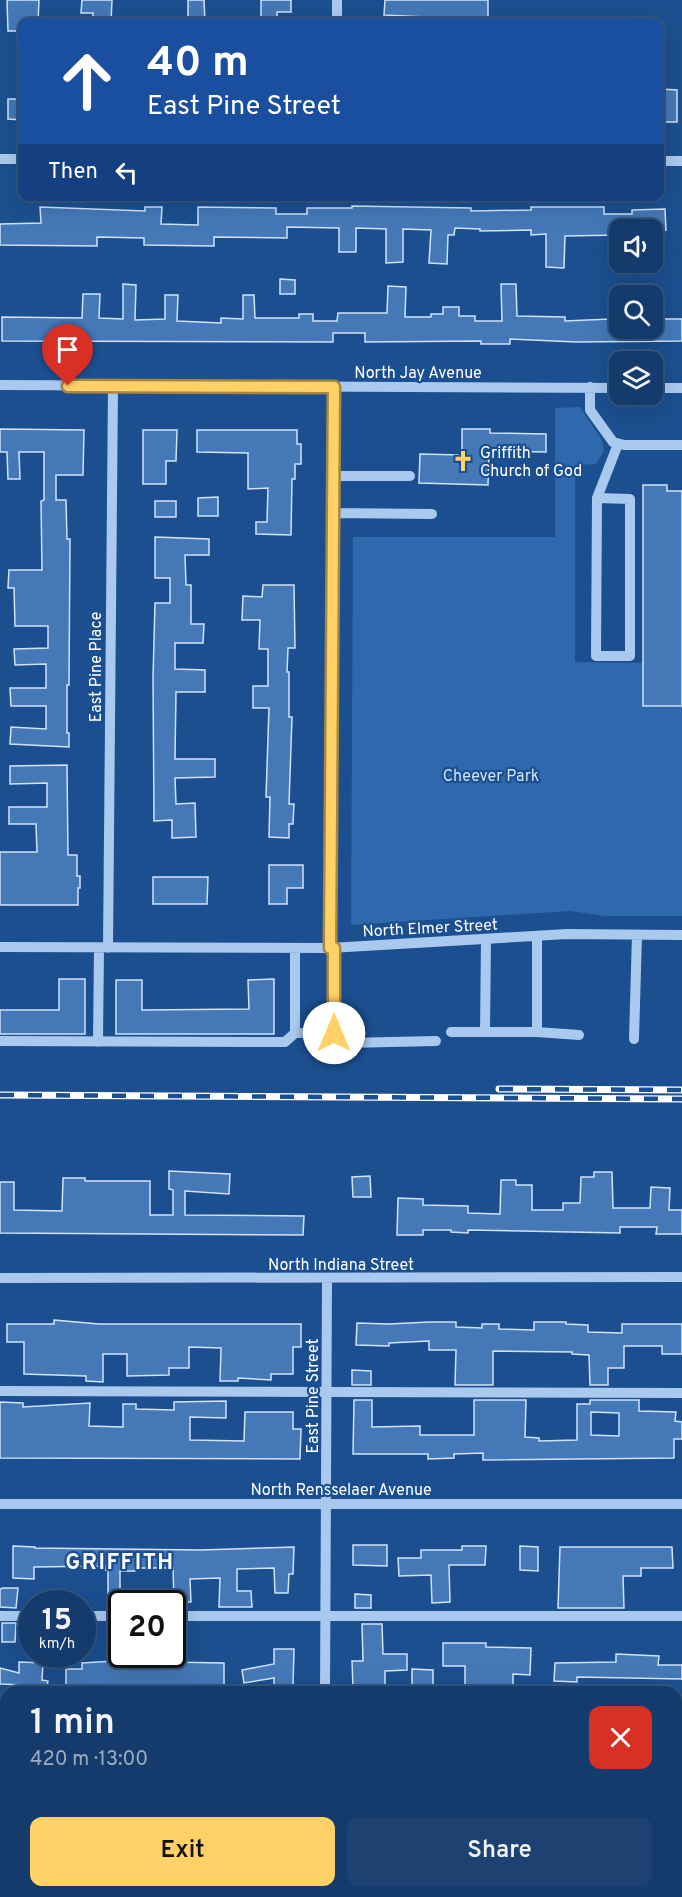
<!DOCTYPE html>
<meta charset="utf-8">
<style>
:root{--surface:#143b6b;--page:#1d4271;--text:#f1f3f6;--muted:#9dadc1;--line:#33557e;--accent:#ffd166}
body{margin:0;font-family:Overpass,sans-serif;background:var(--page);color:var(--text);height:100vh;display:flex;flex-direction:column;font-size:22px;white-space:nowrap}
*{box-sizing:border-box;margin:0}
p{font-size:20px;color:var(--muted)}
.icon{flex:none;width:33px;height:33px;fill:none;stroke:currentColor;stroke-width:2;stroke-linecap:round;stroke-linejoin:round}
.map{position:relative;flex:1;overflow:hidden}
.details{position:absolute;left:0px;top:1686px;width:682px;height:212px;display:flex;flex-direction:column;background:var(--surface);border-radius:18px 18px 0 0;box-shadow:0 6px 24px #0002,0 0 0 2px var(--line)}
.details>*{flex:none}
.banner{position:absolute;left:18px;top:18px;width:646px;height:183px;border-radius:12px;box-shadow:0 6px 24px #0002,0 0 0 2px var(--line);background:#1a4fa0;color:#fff;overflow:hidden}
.controls{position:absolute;left:609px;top:219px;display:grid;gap:12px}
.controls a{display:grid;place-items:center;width:54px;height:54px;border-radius:12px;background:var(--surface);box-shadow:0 6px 24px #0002,0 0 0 2px var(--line);font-size:30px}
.speed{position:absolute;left:18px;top:1590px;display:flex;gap:12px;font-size:30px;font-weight:700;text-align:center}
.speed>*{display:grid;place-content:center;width:78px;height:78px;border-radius:50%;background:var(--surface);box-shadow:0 6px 24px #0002,0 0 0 2px var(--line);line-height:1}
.speed small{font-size:15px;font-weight:400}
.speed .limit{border:3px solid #111;border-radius:9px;background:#fff;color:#111}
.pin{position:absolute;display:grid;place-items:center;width:51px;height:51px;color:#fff;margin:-62px -26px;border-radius:50% 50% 50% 0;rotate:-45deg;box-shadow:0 0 6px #0007}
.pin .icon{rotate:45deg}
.me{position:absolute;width:66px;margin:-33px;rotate:0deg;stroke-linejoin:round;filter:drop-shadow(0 0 4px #0008)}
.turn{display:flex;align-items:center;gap:21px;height:126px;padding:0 30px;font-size:27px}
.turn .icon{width:78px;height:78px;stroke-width:2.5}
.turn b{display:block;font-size:42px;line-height:51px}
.then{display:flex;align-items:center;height:57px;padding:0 30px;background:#0003;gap:12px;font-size:22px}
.round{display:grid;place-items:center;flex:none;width:63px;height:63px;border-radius:12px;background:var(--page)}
.overview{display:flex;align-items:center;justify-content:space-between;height:102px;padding:0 30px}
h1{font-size:36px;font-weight:600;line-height:45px}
.button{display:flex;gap:12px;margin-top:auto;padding:12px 30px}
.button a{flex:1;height:69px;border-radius:12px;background:var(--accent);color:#111;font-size:24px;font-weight:600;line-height:69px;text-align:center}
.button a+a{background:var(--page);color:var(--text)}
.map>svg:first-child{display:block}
.green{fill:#2e69ad}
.building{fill:#4478b7;stroke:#cfe3fa;stroke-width:1.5;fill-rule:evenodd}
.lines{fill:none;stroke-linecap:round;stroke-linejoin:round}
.minor{stroke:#a9c9ee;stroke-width:10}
.rail-casing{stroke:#fff;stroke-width:7}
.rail{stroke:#1b4f8f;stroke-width:4.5;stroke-dasharray:14;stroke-linecap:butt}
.route-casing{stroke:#a68842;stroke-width:15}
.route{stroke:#ffd166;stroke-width:10}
.labels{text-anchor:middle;stroke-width:4.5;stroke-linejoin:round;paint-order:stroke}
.street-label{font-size:16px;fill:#fff;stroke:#1b4f8f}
.poi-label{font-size:16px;fill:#fff;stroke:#1b4f8f;text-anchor:start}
.park-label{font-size:16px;fill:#cfe3fa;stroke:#1b4f8f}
.district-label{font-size:22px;font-weight:bold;letter-spacing:1.5px;fill:#fff;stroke:#1b4f8f}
</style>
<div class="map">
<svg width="682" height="1897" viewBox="0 0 682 1897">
<rect width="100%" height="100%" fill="#1b4f8f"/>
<!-- green -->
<path class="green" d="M580,407L602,440L604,451L596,464L575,465V662L644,663V707H682V916H605L570,911L351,925L353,537H555V408Z"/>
<!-- building -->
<path class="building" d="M7,0H39L38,22H22V31H8Z
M82,0H112L111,22L93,21V13H81Z
M188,0H204L205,22H188Z
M261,0H291V12H277V22H261Z
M385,0H488V22H447V18L384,15Z
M660,89L677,90V122H660Z
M8,99H22V120L8,119Z
M352,206L471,208V211L531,210V207H604V214H632V210L665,209L666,230H620V235L565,236L564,268L546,267V234L531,235V230L480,231V229L455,228L454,235H448L447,264L429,263L431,230L403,229V262L386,263V229L356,228V252H339V228L287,227V238L214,237V246L144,245V238L97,237V246L0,245V224L41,223L40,207L145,211V207H162L161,224L198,225V207L276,208V214H307V208H352Z
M280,279L295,280V294H280Z
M123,284L136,285L135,320L165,319V295H178L177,321L221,323V318L243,319V295H254L255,318H299V314H313V321H337L338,313H387L388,286L406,287L405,317H431V314H443V307H459V316H475V321H502L501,284H516L517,316L565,317V321L610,319V328H652V319H682V341L576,342L510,339V344H481V341L365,342V333H333V342L2,341V317L82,318L83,294H100L99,318L123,319Z
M0,429L84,430L83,475H56V500H66L67,539H70L69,685H67V733H69V747L10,744L11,727L46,729V706H11L10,688H46V664L15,665L14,649L48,648V626H15L14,588H8L9,570H42L41,501L44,500V452H19L20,479H8L7,452H0Z
M462,429H490V433L546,434V452L489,451L488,485L419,483L420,454L462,455Z
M143,430H177L176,461H166V484H143Z
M197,430H297V444H301V464H295V479H292L291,535L256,534V522H267L268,488L248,489V453L197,452Z
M643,485H667V491H682V706H643Z
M218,497V516H198V498Z
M155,501H176V517H155Z
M155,537L209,539V555H185L186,585H191V624H204L203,643H175V669L205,670V692H176L175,759H215V777L175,778L176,804L195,803L196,837L172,838V820L154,821L153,678L155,603H170V578H155Z
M263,585H294L295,648H288L287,672H289V717H292L289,804H294L293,824H289V838L269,837L270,797H266L269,708H253V686H268V649H259L260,620H242L243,596L262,597Z
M67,765L68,855H77V876H80V888H78V905H0V852H37L36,824H9V807H47V783L10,784V766Z
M269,865H303V888H287V904H269Z
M153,877H208L207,904H153Z
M59,979H85V1034H0V1010H59Z
M274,979V1034H116V980H142V1010L249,1009L248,980Z
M169,1171L230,1174L229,1194L185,1191V1215L304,1216L303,1235L0,1233V1182H14V1210L62,1211L63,1178H85V1181H150V1215H173V1190L169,1189Z
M594,1172H612L613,1208H650L651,1187L670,1188L669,1210H682V1234H656L657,1227H620V1233L468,1230V1233L451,1232V1230H423V1235H397L398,1198L423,1199V1205L468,1206V1213L500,1214L501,1180H516V1185H532V1210H563V1203H580L581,1177H594Z
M370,1176L371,1197H353L352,1177Z
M54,1320L99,1324H301V1347H293V1374H271V1380L238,1378V1381H220L221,1348L189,1347V1368H169V1375L127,1376V1354H103V1382L86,1381V1376L24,1374V1342H7V1324H54Z
M429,1322H456V1327L482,1328V1324H499V1329L534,1330V1322H566V1324L588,1325V1332L622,1333V1324H682V1354H662V1346H624V1368H608V1385H590L589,1355L572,1354V1352L493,1351V1385H455L456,1350H429V1341L389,1343V1346L356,1345L357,1323L389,1324Z
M352,1370L371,1371V1385H352Z
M354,1400H372V1427L420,1426V1435H474V1400H526L525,1437L539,1438V1441L577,1440V1404H590V1400H639V1411L676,1412L675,1421L682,1422V1439H674V1458L483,1460V1453L454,1454V1458L428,1459V1454H353ZM591,1412L619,1413V1436L591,1435Z
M226,1401V1418L190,1417V1440L244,1441L245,1412H293V1429H301L300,1459L0,1458V1402L23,1403V1407L90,1403L89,1426L123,1427V1404H136V1409L174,1410V1402Z
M353,1545H387V1566L353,1565Z
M13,1546L35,1547V1548L200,1550L294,1547L293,1574H289L288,1593H275L274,1568L237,1569V1591H251L252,1607H219L220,1578L190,1579L191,1602H174L173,1568H135V1571H120V1594L108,1595V1570H105V1566L34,1567V1579L13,1578Z
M462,1546H486L485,1565H449L450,1602L432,1603L431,1575L399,1576L398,1558H421V1550H462Z
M520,1546L538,1547V1571L520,1570Z
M560,1547H672L673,1568H641V1576H623L624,1608H558Z
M3,1588H18L16,1608L0,1607V1589Z
M355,1594L371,1595V1608H355Z
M2,1623H16L15,1642H2Z
M362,1624H382L383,1654H407V1670L385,1671V1686L353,1687L352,1661H363Z
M443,1643H486V1647L531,1648L530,1675L513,1674V1686H465V1666H443Z
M274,1649H294L293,1687L274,1686V1678L244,1683L242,1670L274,1664Z
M616,1654L659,1656L658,1665H682V1679L577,1677V1682L554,1681L555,1663L616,1662Z
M114,1661L224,1663V1686L66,1685V1669H82V1663Z
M19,1662L43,1663L42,1680L48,1681L47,1686L0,1684V1668L19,1673Z
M412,1669L433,1670V1687H412Z"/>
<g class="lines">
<!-- minor -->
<path class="minor" d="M337,22V0
M0,159H22
M660,161H682
M0,385L620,388
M590,387V410L613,442L624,445H682
M652,388H682
M333,476H410
M597,498L630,499V656H596L597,498L618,444
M333,513L432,514
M486,939L485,1032H537V936
M0,947L330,948L567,934L682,935
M108,948L113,386
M295,948V1033
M330,948L334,387
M334,948V1033
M451,1032H485
M537,1032L579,1035
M634,1039L637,935
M0,1041L285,1042L295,1033H334L345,1043L436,1041
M98,1042L99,948
M0,1278L682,1277
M0,1391L682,1393
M0,1504H682
M0,1616H32
M82,1616H122
M172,1616H682
M325,1692L327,1279
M0,1729H6
M676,1729H682
M0,1840H6
M676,1842H682
M324,1897V1892"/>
<defs>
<path id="rail" d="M499,1089L682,1090
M0,1095L682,1099"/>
</defs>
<!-- rail casing -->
<use href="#rail" class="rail-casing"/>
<!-- rail -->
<use href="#rail" class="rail"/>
</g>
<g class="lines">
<defs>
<path id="route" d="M68,386L334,387L330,948H334V1033"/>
</defs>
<!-- route casing -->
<use href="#route" class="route-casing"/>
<!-- route -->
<use href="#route" class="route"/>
</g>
<!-- icons -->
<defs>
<symbol id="church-bare" viewBox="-9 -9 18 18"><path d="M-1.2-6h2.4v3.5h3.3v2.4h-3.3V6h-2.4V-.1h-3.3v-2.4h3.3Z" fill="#ffd166" stroke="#1b4f8f" stroke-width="2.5" paint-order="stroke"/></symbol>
</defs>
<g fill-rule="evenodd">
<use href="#church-bare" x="448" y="446" width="30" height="30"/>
</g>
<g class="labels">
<!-- street labels -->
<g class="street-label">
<text x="418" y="378">North Jay Avenue</text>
<text transform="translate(95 667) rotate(-90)" y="6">East Pine Place</text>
<text transform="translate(430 927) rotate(-3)" y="6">North Elmer Street</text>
<text x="341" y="1270">North Indiana Street</text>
<text transform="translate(312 1396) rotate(-90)" y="6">East Pine Street</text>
<text x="341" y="1495">North Rensselaer Avenue</text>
</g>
<!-- poi labels -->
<g class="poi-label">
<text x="480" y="458">Griffith<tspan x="480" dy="18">Church of God</tspan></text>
</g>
<!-- park labels -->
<g class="park-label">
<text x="491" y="781">Cheever Park</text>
</g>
<!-- district labels -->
<g class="district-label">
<text x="120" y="1569">GRIFFITH</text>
</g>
</g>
</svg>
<div class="controls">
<a><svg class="icon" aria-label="sound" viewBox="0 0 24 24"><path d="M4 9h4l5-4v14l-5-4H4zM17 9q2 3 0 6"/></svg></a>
<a><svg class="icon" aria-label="search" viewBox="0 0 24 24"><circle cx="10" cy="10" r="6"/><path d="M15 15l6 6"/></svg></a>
<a><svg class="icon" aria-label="layers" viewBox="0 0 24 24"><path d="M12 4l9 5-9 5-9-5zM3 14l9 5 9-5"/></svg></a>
</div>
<div class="speed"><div>15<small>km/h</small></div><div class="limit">20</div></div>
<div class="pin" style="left:68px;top:386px;background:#d93025"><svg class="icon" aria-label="arrive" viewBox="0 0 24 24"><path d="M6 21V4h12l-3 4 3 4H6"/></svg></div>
<svg class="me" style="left:334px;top:1033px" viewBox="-20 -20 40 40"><circle r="19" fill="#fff"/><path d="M0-13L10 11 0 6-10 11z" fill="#ffd166"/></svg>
<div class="banner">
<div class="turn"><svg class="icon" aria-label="ahead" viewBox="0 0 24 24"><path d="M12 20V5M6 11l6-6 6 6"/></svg><div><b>40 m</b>East Pine Street</div></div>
<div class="then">Then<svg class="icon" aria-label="left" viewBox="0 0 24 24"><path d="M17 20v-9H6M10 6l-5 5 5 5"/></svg></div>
</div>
<section class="details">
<div class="overview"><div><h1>1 min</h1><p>420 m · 13:00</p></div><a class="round" style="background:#d93025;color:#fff"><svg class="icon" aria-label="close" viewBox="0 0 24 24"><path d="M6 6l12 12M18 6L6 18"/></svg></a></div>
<div class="button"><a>Exit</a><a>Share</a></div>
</section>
</div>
